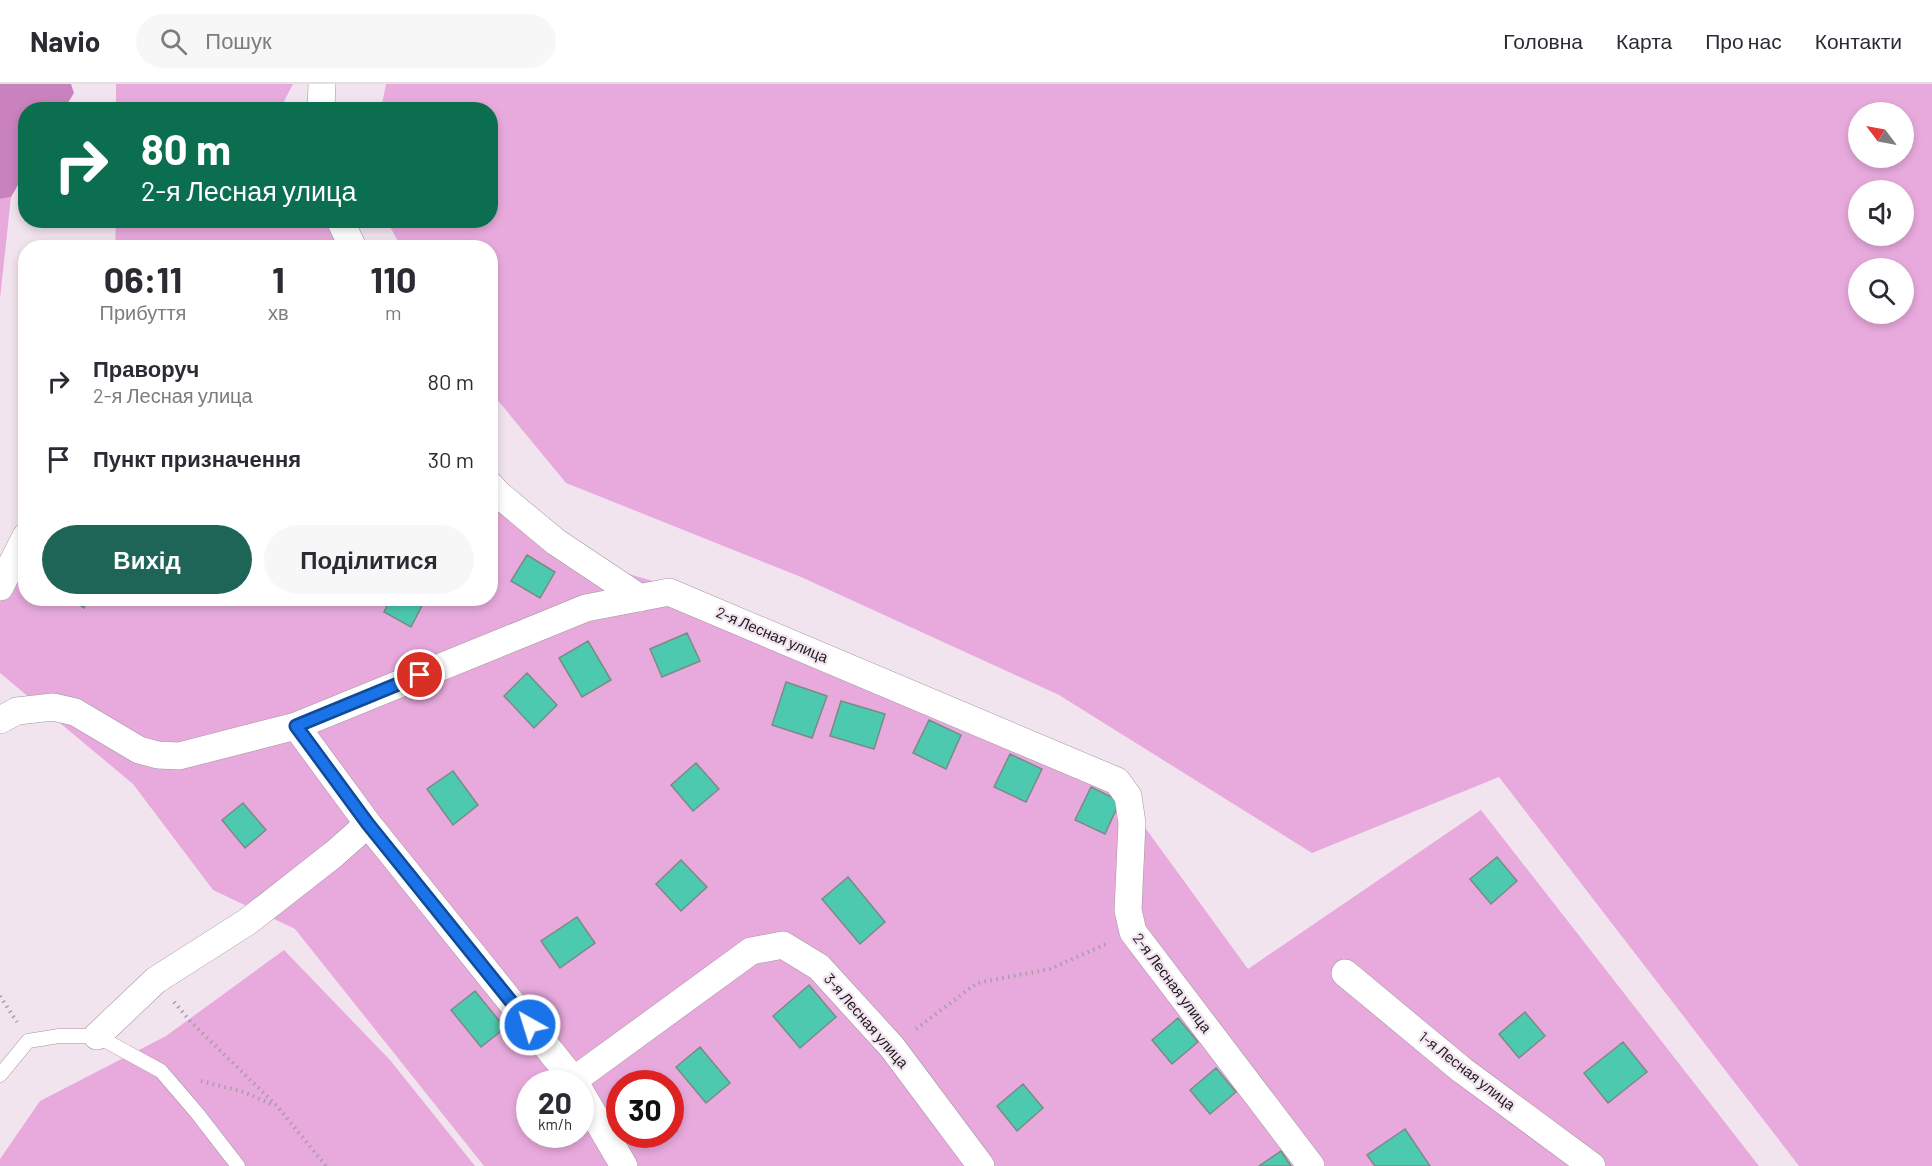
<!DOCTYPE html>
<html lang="uk">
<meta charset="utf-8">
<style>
:root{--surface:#fff;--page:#f7f7f7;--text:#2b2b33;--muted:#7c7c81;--line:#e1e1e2;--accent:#1f6557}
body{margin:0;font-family:Barlow,sans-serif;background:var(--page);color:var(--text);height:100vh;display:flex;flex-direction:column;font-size:22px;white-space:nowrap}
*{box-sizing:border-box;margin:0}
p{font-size:20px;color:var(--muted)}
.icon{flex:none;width:33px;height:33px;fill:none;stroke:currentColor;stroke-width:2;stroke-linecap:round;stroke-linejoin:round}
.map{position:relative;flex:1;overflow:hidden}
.drawer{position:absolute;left:18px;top:156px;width:480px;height:366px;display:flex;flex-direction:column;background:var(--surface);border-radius:24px;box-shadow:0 3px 9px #0003}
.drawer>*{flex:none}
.banner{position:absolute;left:18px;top:18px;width:480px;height:126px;border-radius:24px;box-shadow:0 3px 9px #0003;background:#0b6e4f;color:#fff;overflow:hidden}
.needle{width:39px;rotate:302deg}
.controls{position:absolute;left:1848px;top:18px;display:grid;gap:12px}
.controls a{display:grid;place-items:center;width:66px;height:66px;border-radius:50%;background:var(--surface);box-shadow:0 3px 9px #0003;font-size:30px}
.speed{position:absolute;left:516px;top:986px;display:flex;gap:12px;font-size:30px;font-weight:700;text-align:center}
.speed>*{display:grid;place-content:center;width:78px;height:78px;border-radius:50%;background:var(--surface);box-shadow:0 3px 9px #0003;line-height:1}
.speed small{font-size:15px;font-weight:400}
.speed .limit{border:9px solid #d22;background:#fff;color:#111}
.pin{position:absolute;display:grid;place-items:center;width:51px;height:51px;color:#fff;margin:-26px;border:3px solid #fff;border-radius:50%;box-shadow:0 2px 6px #0007}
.me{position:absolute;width:66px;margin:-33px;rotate:321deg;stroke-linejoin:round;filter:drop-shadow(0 0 4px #0008)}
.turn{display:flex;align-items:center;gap:21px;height:126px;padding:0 24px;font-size:27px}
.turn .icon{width:78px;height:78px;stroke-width:2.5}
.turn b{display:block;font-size:42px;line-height:51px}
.eta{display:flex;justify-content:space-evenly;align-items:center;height:102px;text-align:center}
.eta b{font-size:36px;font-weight:700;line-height:42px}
.primary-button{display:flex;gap:12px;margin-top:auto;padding:12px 24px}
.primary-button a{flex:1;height:69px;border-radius:36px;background:var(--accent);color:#fff;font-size:24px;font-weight:700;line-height:69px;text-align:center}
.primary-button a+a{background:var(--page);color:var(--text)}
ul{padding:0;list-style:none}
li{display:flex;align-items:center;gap:18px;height:78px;padding:0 24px}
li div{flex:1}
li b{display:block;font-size:22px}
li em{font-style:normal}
header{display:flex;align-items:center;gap:36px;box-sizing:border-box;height:84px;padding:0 30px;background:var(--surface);border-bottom:2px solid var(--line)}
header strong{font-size:28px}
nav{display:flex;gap:33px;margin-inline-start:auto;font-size:21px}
.search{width:420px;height:54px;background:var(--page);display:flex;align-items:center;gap:15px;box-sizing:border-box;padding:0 21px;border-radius:33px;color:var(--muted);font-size:22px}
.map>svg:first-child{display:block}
.green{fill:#e8aadd;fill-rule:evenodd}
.water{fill:#c982be}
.building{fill:#4dc9b0;stroke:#7a8b86;stroke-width:1.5}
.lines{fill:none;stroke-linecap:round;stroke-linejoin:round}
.lane-casing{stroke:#a0949e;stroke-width:15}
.street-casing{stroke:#a0949e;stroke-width:28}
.path{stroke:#a79da5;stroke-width:4;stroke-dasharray:1.5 4.5;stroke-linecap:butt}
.lane{stroke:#fff;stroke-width:14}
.street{stroke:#fff;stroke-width:27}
.route-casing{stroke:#114b97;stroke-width:15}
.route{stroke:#1a73e8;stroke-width:10}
.labels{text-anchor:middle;stroke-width:4.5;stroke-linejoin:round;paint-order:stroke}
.street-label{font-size:15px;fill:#1f1b1e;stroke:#f2e4ef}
</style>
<header>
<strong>Navio</strong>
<div class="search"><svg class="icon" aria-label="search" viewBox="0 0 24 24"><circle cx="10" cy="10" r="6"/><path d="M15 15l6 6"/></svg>Пошук</div>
<nav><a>Головна</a><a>Карта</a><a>Про нас</a><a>Контакти</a></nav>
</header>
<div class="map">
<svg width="1932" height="1082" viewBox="0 0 1932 1082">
<rect width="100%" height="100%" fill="#f2e4ef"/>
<!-- green -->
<path class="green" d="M116,0H293L280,25L116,26Z
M386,0H1932V1082H1799L1499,693L1312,769L1059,611L801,493L566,399L491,308L490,164L401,163L387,137L490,136V26L381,25ZM1904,28V74H1858V28ZM1904,106V152H1858V106ZM1904,184V230H1858V184Z
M11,113L0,215V115Z
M116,136L333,137L346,164H115Z
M491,415L559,470L681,505L1117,705L1248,885L1481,726L1759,1082H484L295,845L213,806L133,700L0,589V482L25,432L26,514H490ZM530,999H580V1050H530ZM620,999H670V1050H620Z
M284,866L390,976L475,1082H0V1075L40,1017L166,952Z"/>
<!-- water -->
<path class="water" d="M0,0H71L74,9L64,25L26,26L25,89L11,113L0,115Z"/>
<!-- building -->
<path class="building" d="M527,471L555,488L540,514L511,497Z
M68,514H89L84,524Z
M391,514H426L411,543L384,528Z
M687,549L700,577L662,593L650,565Z
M588,557L611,596L582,613L559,574Z
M527,589L557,621L534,644L504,612Z
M786,598L827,612L812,654L772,641Z
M841,617L885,630L874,665L830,652Z
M929,636L961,651L946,685L913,669Z
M1010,670L1042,685L1026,718L994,703Z
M696,679L719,705L693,727L671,701Z
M453,687L478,721L453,741L427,705Z
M1091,703L1120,717L1105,750L1075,736Z
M243,719L266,746L245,764L222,736Z
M1497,773L1517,797L1491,820L1470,795Z
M681,776L707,803L681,827L656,800Z
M848,793L885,838L860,860L822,815Z
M577,833L595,859L560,884L541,857Z
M809,901L836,933L800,964L773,932Z
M475,907L505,944L481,963L451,926Z
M1525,928L1545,952L1519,974L1499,950Z
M1178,934L1198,958L1172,980L1152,956Z
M1623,958L1647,988L1608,1019L1584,989Z
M700,963L730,999L706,1019L676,983Z
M1216,984L1236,1008L1210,1030L1190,1006Z
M1023,1000L1043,1024L1017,1047L997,1022Z
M1405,1045L1430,1082H1375L1367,1071Z
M1281,1067L1291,1082H1259Z"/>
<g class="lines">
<defs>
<path id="lane" d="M0,991L28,957L59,952H97L161,987L197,1029L238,1082"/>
<path id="street" d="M321,26L322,0
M340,136L353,164
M490,401L497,409L556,458L640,514
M0,503L26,452
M0,636L17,627L53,623L75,628L139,666L158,671L179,672L296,642L586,524L669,508L1117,697L1128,712L1132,739L1128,826L1133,848L1311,1082
M296,642L368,740L576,999
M1345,889L1462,986L1592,1082
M97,952L156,896L247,838L334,770L368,740
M574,996L751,867L783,861L819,883L892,963L981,1082
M580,1007L624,1082"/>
</defs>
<!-- lane casing -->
<use href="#lane" class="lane-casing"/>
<!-- street casing -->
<use href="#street" class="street-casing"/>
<!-- path -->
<path class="path" d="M0,912L17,938
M174,918L191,938L277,1022L326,1082
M916,945L977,899L1050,885L1106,860
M201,997L244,1008L273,1021"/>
<!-- lane -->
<use href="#lane" class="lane"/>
<!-- street -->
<use href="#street" class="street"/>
</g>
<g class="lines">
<defs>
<path id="route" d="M420,591L296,642L368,740L530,941"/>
</defs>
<!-- route casing -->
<use href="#route" class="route-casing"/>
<!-- route -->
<use href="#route" class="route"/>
</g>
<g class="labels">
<!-- street labels -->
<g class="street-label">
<text transform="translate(772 551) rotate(23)" y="5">2-я Лесная улица</text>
<text transform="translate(1172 899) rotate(53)" y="5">2-я Лесная улица</text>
<text transform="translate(866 937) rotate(49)" y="5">3-я Лесная улица</text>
<text transform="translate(1467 987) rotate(38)" y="5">1-я Лесная улица</text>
</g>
</g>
</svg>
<div class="controls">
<a><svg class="needle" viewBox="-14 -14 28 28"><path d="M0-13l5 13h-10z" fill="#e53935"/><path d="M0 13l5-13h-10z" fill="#7c7c81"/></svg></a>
<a><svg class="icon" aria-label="sound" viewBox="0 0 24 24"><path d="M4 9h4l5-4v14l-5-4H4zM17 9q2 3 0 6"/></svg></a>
<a><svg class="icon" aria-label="search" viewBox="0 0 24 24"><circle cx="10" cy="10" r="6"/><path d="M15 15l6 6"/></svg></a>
</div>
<div class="speed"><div>20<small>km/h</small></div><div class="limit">30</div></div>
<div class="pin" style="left:420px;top:591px;background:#d93025"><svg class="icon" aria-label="arrive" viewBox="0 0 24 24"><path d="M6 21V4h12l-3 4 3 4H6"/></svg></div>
<svg class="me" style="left:530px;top:941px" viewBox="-20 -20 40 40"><circle r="17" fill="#1a73e8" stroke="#fff" stroke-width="3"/><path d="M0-11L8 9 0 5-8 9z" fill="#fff"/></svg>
<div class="banner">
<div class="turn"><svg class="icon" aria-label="right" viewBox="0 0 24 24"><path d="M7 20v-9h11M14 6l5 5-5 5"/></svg><div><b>80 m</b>2-я Лесная улица</div></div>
</div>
<section class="drawer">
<div class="eta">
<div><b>06:11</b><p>Прибуття</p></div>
<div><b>1</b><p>хв</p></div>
<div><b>110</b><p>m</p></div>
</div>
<ul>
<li><svg class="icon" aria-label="right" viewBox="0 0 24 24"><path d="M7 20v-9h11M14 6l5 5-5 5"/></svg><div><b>Праворуч</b><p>2-я Лесная улица</p></div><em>80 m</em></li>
<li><svg class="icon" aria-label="arrive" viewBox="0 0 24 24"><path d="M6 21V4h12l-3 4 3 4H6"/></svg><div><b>Пункт призначення</b></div><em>30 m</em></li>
</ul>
<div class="primary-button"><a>Вихід</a><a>Поділитися</a></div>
</section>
</div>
